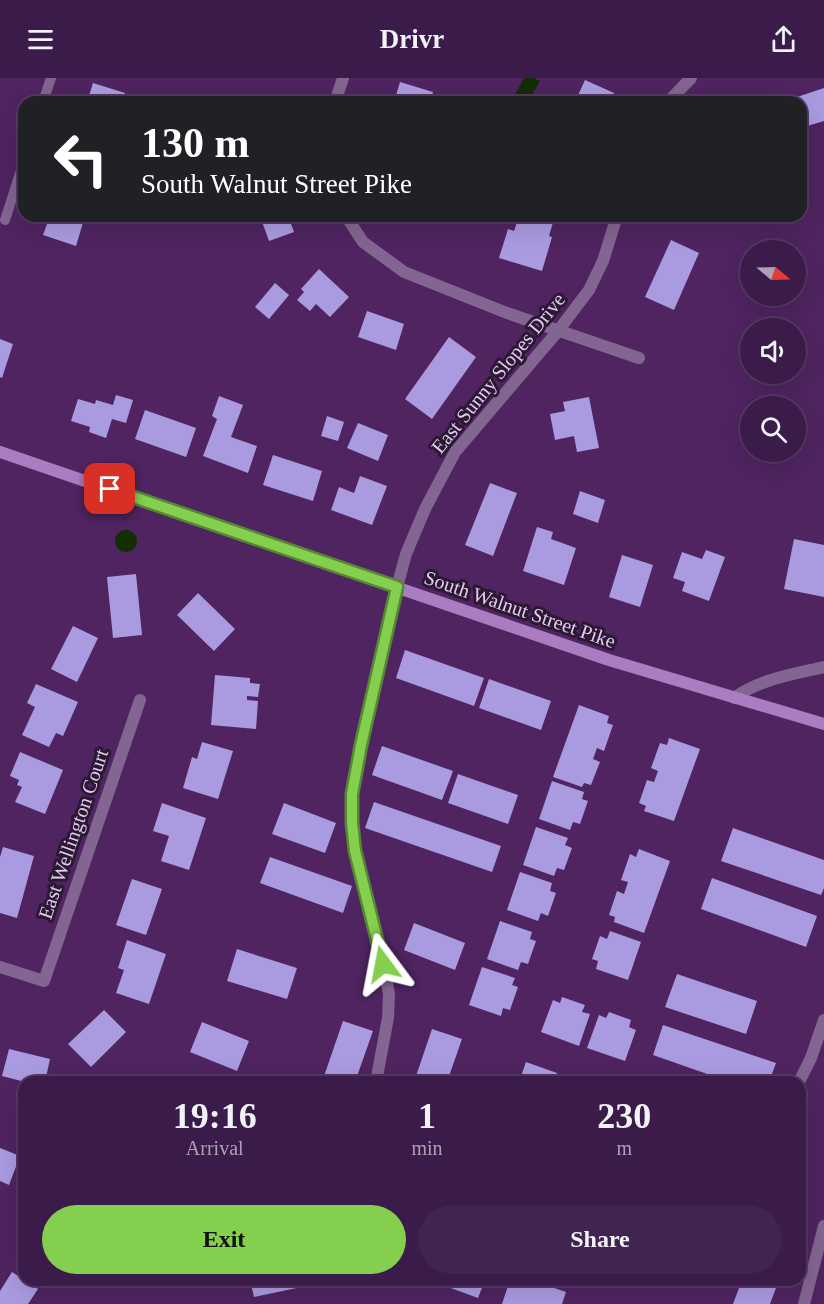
<!DOCTYPE html>
<style>
:root{--surface:#3b1b49;--page:#422450;--text:#f1f3f6;--muted:#aca1b4;--line:#543961;--accent:#84cf4d}
body{margin:0;font-family:Georgia,serif;background:var(--page);color:var(--text);height:100vh;display:flex;flex-direction:column;font-size:22px;white-space:nowrap}
*{box-sizing:border-box;margin:0}
p{font-size:20px;color:var(--muted)}
.icon{flex:none;width:33px;height:33px;fill:none;stroke:currentColor;stroke-width:2;stroke-linecap:round;stroke-linejoin:round}
.map{position:relative;flex:1;overflow:hidden}
.sheet{position:absolute;left:18px;top:998px;width:788px;height:210px;display:flex;flex-direction:column;background:var(--surface);border-radius:18px;box-shadow:0 6px 24px #0002,0 0 0 2px var(--line)}
.sheet>*{flex:none}
.hud{position:absolute;left:18px;top:18px;width:789px;height:126px;border-radius:18px;box-shadow:0 6px 24px #0002,0 0 0 2px var(--line);background:#202124;color:#fff;overflow:hidden}
.needle{width:39px;rotate:109deg}
.controls{position:absolute;left:740px;top:162px;display:grid;gap:12px}
.controls a{display:grid;place-items:center;width:66px;height:66px;border-radius:50%;background:var(--surface);box-shadow:0 6px 24px #0002,0 0 0 2px var(--line);font-size:30px}
.pin{position:absolute;display:grid;place-items:center;width:51px;height:51px;color:#fff;margin:-26px;border-radius:12px;box-shadow:0 3px 9px #0006}
.me{position:absolute;width:66px;margin:-33px;rotate:347deg;stroke-linejoin:round;filter:drop-shadow(0 0 4px #0008)}
.turn{display:flex;align-items:center;gap:21px;height:126px;padding:0 24px;font-size:27px}
.turn .icon{width:78px;height:78px;stroke-width:2.5}
.turn b{display:block;font-size:42px;line-height:51px}
.eta{display:flex;justify-content:space-evenly;align-items:center;height:102px;text-align:center}
.eta b{font-size:36px;font-weight:600;line-height:42px}
.action{display:flex;gap:12px;margin-top:auto;padding:12px 24px}
.action a{flex:1;height:69px;border-radius:36px;background:var(--accent);color:#111;font-size:24px;font-weight:600;line-height:69px;text-align:center}
.action a+a{background:var(--page);color:var(--text)}
header{display:flex;justify-content:space-between;align-items:center;height:78px;padding:0 24px;background:var(--surface);font-size:27px;font-weight:600}
.map>svg:first-child{display:block}
.water{fill:#132e00}
.building{fill:#aa9ae0}
.lines{fill:none;stroke-linecap:round;stroke-linejoin:round}
.lane{stroke:#826590;stroke-width:10}
.street{stroke:#826590;stroke-width:12}
.secondary{stroke:#aa7cc0;stroke-width:12}
.route-casing{stroke:#568732;stroke-width:15}
.route{stroke:#84cf4d;stroke-width:10}
.labels{text-anchor:middle;stroke-width:6;stroke-linejoin:round;paint-order:stroke}
.street-label{font-size:20px;fill:#e3cbef;stroke:#2b1934}
</style>
<header><svg class="icon" aria-label="menu" viewBox="0 0 24 24"><path d="M4 6h16M4 12h16M4 18h16"/></svg>Drivr<svg class="icon" aria-label="share" viewBox="0 0 24 24"><path d="M12 15V3M7 8l5-5 5 5M5 13v7h14v-7"/></svg></header>
<div class="map">
<svg width="824" height="1226" viewBox="0 0 824 1226">
<rect width="100%" height="100%" fill="#4f2461"/>
<!-- water -->
<path class="water" d="M524,0H534L540,3L528,24H511Z
M115 463a11 11 0 1 1 22 0a11 11 0 1 1-22 0Z"/>
<!-- building -->
<path class="building" d="M585,2L614,15L610,24H575Z
M400,4L433,14L430,24H394Z
M93,5L125,15L122,24H87Z
M824,10V43L804,49L801,40V24H796L794,20Z
M50,138H85L76,168L43,157Z
M260,138H288L294,154L269,163Z
M519,138H546L554,141L549,158L552,159L542,193L499,180L508,151L514,153Z
M671,162L699,175L674,232L645,219Z
M319,191L349,219L330,239L316,226L310,233L297,222L304,214L301,211Z
M275,205L289,217L269,241L255,229Z
M367,233L404,246L396,272L358,259Z
M449,259L476,279L432,341L405,321Z
M0,261L13,266L2,300L0,299Z
M116,317L133,322L126,345L112,341L106,360L89,354L90,349L71,343L78,321L95,326L96,322L113,327Z
M219,318L243,327L231,359L257,368L248,395L203,378L217,341L212,338Z
M589,319L599,370L577,374L574,358L555,362L550,336L565,333L563,324Z
M145,332L196,350L186,379L135,361Z
M327,338L344,344L338,363L321,358Z
M358,345L388,357L378,383L347,370Z
M273,377L322,393L313,423L263,407Z
M360,398L387,408L372,447L331,432L339,409L354,415Z
M490,405L517,415L493,478L465,467Z
M580,413L605,422L598,445L573,436Z
M537,449L553,454L551,461L576,470L564,507L523,493Z
M794,461L824,467V519L784,511Z
M706,472L725,479L709,523L682,513L685,504L673,500L682,474L702,481Z
M622,477L653,487L640,529L609,519Z
M136,496L142,557L113,560L107,499Z
M198,515L235,551L214,573L177,537Z
M73,548L98,560L77,604L51,591Z
M405,572L484,600L474,628L396,600Z
M215,597L250,600V605L260,606L258,619L247,618V622L258,623L256,651L211,647Z
M489,601L551,623L541,652L479,630Z
M36,606L78,624L63,658L56,655L49,669L22,657L35,629L27,625Z
M579,627L609,638L607,645L613,647L604,673L597,670L593,681L600,684L591,707L584,705L582,709L553,699Z
M669,660L700,671L674,743L644,733L646,728L639,725L647,702L654,704L658,693L651,690L660,665L667,667Z
M202,664L233,673L218,721L183,710L192,679L197,681Z
M382,668L453,693L442,722L372,697Z
M20,674L63,692L45,736L15,724L22,709L17,707L19,702L10,698Z
M458,696L518,717L508,746L448,725Z
M552,703L584,714L582,721L588,723L580,746L573,744L570,752L539,741Z
M374,724L501,768L492,794L365,750Z
M162,725L206,740L189,792L161,783L169,758L153,753Z
M284,725L336,745L325,775L272,756Z
M536,749L568,760L565,767L572,770L564,792L557,790L554,798L523,787Z
M733,750L824,782V810L821,817L721,783Z
M3,769L34,778L17,840L0,835V779Z
M639,771L670,783L644,855L614,844L615,839L609,837L617,813L624,816L628,804L621,802L630,776L636,779Z
M270,779L352,808L343,835L260,805Z
M520,794L552,805L550,813L556,815L548,838L541,835L538,843L507,832Z
M712,800L817,838L806,869L701,831Z
M132,801L162,811L146,857L116,847Z
M500,843L532,854L530,861L536,863L528,886L521,884L518,892L487,881Z
M414,845L465,865L455,892L404,872Z
M610,853L641,864L628,902L596,891L598,883L592,881L600,858L607,861Z
M127,862L166,876L149,926L116,915L124,892L118,890Z
M237,871L297,890L287,921L227,903Z
M482,889L515,900L512,907L518,909L510,932L503,930L501,938L469,927Z
M677,896L757,923L746,956L665,929Z
M562,919L585,927L582,934L590,936L579,968L541,954L553,922L560,925Z
M104,932L126,954L91,989L68,966Z
M609,934L631,942L629,949L636,952L625,983L587,970L599,937L606,940Z
M343,943L373,953L355,1004H322Z
M202,944L249,963L237,993L190,974Z
M663,947L776,985L769,1004H730L653,977Z
M432,951L462,961L447,1004H414Z
M9,971L50,981L45,1004H25L2,998Z
M526,984L557,995L554,1004H519Z
M0,1070L20,1078L9,1107L0,1103Z
M24,1127V1155H23L18,1128Z
M12,1194L38,1211L28,1226H0V1213Z
M250,1202H329L330,1203L254,1219Z
M451,1202H485L478,1220L448,1209Z
M510,1202H531L566,1214L562,1226H502Z
M742,1202H779L770,1226H733Z"/>
<g class="lines">
<!-- lane -->
<path class="lane" d="M43,24L51,0
M5,142L24,83"/>
<!-- street -->
<path class="street" d="M335,24L343,0
M668,24L691,0
M346,138L363,164L404,194L507,235L639,280
M734,620C760,601 794,596 824,589
M0,889L44,903L140,622
M376,1004L388,940L389,916L380,870L355,773L352,745V715L361,667L397,509L406,476L425,431L455,374L558,253L589,212L603,183L617,138
M799,1004L811,980L824,942
M804,1226L824,1148"/>
<!-- secondary -->
<path class="secondary" d="M0,374L609,582L824,646"/>
</g>
<g class="lines">
<defs>
<path id="route" d="M110,411L397,509L361,667L352,716V745L355,773L383,886"/>
</defs>
<!-- route casing -->
<use href="#route" class="route-casing"/>
<!-- route -->
<use href="#route" class="route"/>
</g>
<g class="labels">
<!-- street labels -->
<g class="street-label">
<text transform="translate(498 295) rotate(-51)" y="7">East Sunny Slopes Drive</text>
<text transform="translate(520 531) rotate(19)" y="7">South Walnut Street Pike</text>
<text transform="translate(73 756) rotate(-71)" y="7">East Wellington Court</text>
</g>
</g>
</svg>
<div class="controls">
<a><svg class="needle" viewBox="-14 -14 28 28"><path d="M0-13l5 13h-10z" fill="#e53935"/><path d="M0 13l5-13h-10z" fill="#aca1b4"/></svg></a>
<a><svg class="icon" aria-label="sound" viewBox="0 0 24 24"><path d="M4 9h4l5-4v14l-5-4H4zM17 9q2 3 0 6"/></svg></a>
<a><svg class="icon" aria-label="search" viewBox="0 0 24 24"><circle cx="10" cy="10" r="6"/><path d="M15 15l6 6"/></svg></a>
</div>
<div class="pin" style="left:110px;top:411px;background:#d93025"><svg class="icon" aria-label="arrive" viewBox="0 0 24 24"><path d="M6 21V4h12l-3 4 3 4H6"/></svg></div>
<svg class="me" style="left:383px;top:886px" viewBox="-20 -20 40 40"><path d="M0-17L14 15 0 8-14 15z" fill="#84cf4d" stroke="#fff" stroke-width="4"/></svg>
<div class="hud">
<div class="turn"><svg class="icon" aria-label="left" viewBox="0 0 24 24"><path d="M17 20v-9H6M10 6l-5 5 5 5"/></svg><div><b>130 m</b>South Walnut Street Pike</div></div>
</div>
<section class="sheet">
<div class="eta">
<div><b>19:16</b><p>Arrival</p></div>
<div><b>1</b><p>min</p></div>
<div><b>230</b><p>m</p></div>
</div>
<div class="action"><a>Exit</a><a>Share</a></div>
</section>
</div>
